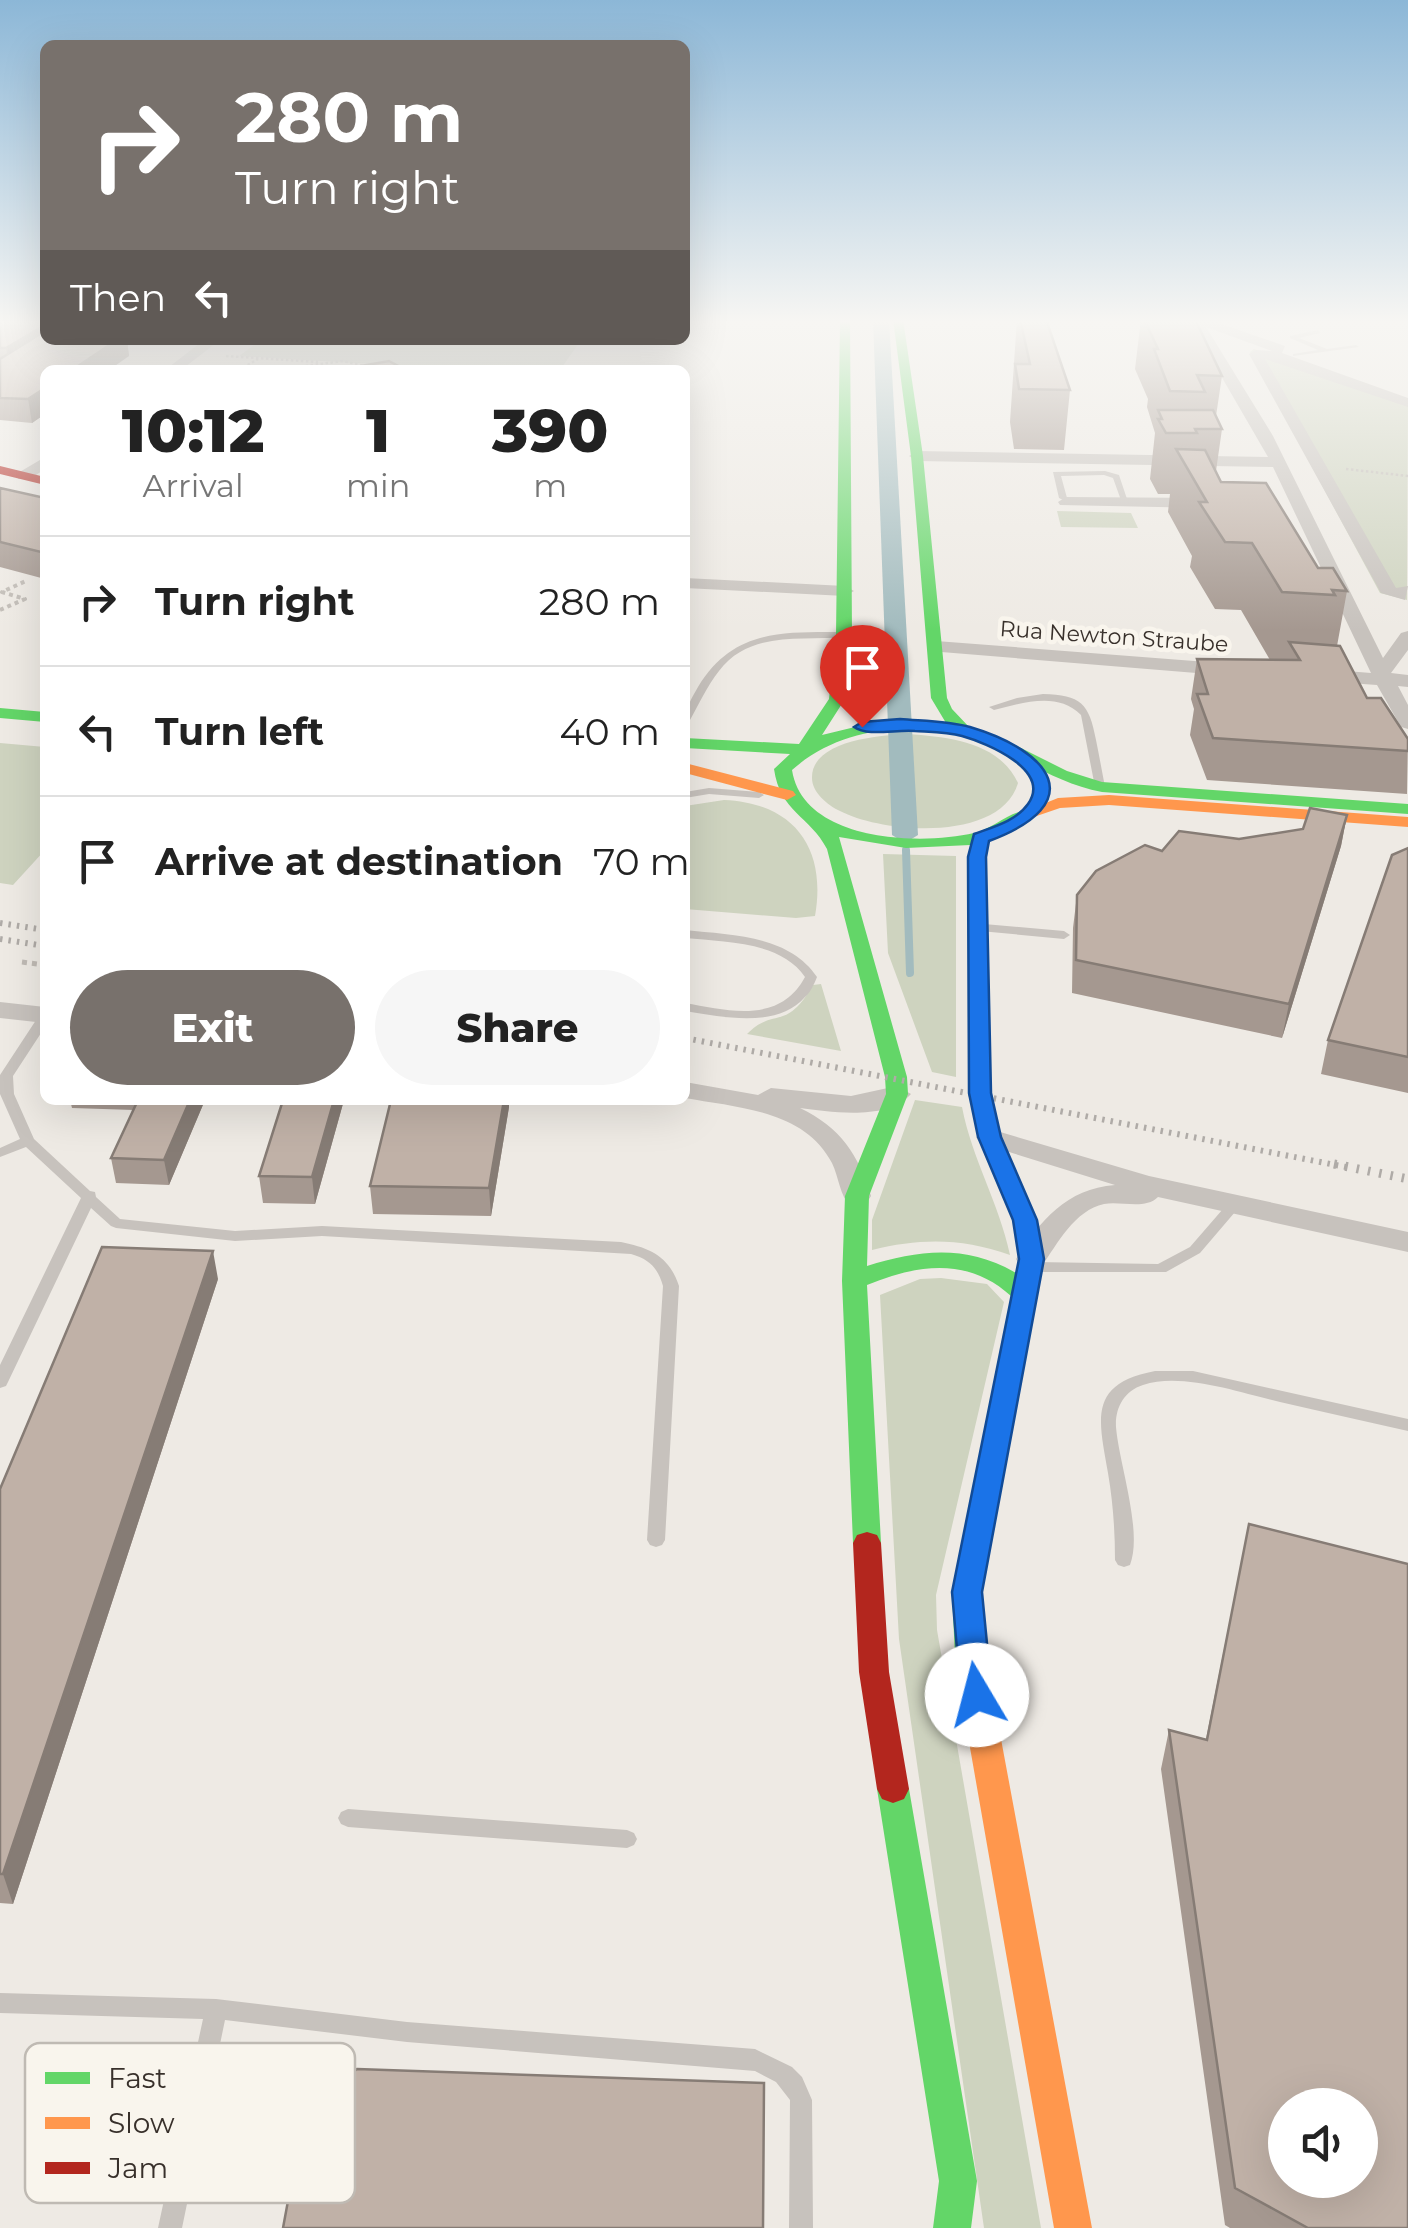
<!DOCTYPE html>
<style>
:root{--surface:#fff;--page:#f6f6f6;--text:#222;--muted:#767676;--line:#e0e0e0;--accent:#78716c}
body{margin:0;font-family:Montserrat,sans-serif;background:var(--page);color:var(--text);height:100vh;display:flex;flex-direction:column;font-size:38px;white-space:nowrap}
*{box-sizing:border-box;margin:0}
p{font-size:32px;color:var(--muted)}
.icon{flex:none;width:55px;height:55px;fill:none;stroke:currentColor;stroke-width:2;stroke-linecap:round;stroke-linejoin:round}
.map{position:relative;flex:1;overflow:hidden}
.sheet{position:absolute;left:40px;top:365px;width:650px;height:740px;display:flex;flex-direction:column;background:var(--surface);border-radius:15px;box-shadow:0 10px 40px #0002}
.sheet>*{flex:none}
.hud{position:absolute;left:40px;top:40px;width:650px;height:305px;border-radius:15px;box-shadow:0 10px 40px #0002;background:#78716c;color:#fff;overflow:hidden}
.controls{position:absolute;left:1268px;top:2088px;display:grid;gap:20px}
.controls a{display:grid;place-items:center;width:110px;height:110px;border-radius:50%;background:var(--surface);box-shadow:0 10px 40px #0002;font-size:50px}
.pin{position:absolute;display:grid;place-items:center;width:85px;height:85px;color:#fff;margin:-102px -42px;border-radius:50% 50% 50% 0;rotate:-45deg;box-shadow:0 0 10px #0007}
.pin .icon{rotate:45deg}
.me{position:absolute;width:110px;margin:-55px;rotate:352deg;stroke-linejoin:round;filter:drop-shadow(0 0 8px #0008)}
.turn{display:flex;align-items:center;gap:35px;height:210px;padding:0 30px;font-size:45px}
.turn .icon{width:130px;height:130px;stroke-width:2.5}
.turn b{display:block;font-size:70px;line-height:85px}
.then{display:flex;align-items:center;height:95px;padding:0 30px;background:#0003;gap:20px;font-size:38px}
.eta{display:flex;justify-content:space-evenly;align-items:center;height:170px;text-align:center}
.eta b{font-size:60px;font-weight:800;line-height:70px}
.cta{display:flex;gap:20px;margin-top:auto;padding:20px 30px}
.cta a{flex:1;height:115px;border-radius:60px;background:var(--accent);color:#fff;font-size:40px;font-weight:800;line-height:115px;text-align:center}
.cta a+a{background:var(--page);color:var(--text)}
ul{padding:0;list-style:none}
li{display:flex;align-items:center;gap:30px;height:130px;padding:0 30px;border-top:2px solid var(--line)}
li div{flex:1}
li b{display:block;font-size:38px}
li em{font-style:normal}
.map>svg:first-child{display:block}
.green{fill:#ced3bf}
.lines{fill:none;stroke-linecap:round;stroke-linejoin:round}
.stream{stroke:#a2bbbe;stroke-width:8}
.canal{fill:#a2bbbe;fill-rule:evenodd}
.path-far2{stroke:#c0bbb5;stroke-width:2.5;stroke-dasharray:2.5 2.5;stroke-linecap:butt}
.path-far1{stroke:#c0bbb5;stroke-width:4;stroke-dasharray:4 4;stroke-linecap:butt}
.path{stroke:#c0bbb5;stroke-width:5;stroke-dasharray:5 5;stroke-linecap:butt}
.lane{fill:#c7c2bd;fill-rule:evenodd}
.street{fill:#c7c2bd;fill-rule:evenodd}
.fast{fill:#63d668;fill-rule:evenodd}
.slow{fill:#ff974d;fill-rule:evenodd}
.jam{fill:#b3261e;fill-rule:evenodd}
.rail-far1{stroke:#afaba7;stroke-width:6;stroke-dasharray:2.5 6;stroke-linecap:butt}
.rail{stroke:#afaba7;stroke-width:9;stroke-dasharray:2.5 9;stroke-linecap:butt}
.wall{fill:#a59890}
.shaded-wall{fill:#867c75}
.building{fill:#c0b1a7;stroke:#867c75;stroke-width:2.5;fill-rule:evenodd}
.route{fill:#1a73e8;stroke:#114b97;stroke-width:2.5}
.labels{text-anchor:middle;stroke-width:9;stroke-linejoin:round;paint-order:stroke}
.far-street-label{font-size:22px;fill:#38302b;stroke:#f9f5ed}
.key{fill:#f9f5ed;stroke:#bfbab3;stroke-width:2.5}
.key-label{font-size:28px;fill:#38302b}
</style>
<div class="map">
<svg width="1408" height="2228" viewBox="0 0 1408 2228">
<rect width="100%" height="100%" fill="#eeeae4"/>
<!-- green -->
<path class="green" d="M261,340H581L560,370H475L239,356Z
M1254,349L1408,401L1407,600L1380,593L1250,352Z
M1057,511L1131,513L1138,528L1061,527Z
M908,734C949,737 999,742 1018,783C1001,842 884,834 840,811C827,805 812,792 812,778C811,740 882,735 908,734Z
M0,743L45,747V850L13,885L0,883Z
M724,800C794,803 827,848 815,916L796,918L685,909V806Z
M883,854L956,856V1077L932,1072L888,953Z
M821,984L841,1051L747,1034C775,1006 785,1033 813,985Z
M915,1100L962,1107C972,1159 999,1203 1010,1255C962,1238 921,1238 872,1250V1220Z
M941,1278L987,1284L1004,1302L936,1595L937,1630L1041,2228H984L899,1639L880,1295L920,1279Z"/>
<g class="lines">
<!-- stream -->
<path class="stream" d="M906,850L910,973"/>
<!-- canal -->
<path class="canal" d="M873,319H889L918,835L905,843L892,835Z"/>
<!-- path-far2 -->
<path class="path-far2" d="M226,356L318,362
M239,370L258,359
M276,370L343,361L381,370
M1346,469L1408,476"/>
<!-- path-far1 -->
<path class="path-far1" d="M0,610L25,599L2,592L28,580"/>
<!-- path -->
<path class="path" d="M22,962L45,965"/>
<!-- lane -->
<path class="lane" d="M1318,330L1320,333L1299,338L1327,349L1356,345L1359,347L1293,356V354L1318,350L1290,338V336Z
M1105,471L1119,475L1129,505L1122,503L1113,478L1104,475L1061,476L1067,498L1063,500L1059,498L1053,472Z
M843,632L846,633V637C802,641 750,630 719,671C707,686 699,704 690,720L685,723C685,709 691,699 698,687C733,629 783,632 843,632Z
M1043,694C1081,695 1089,703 1096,740C1099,755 1102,771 1105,787L1104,789L1100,790L1095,787L1081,715C1057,691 1023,703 994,710L989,707L1017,698Z
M709,788L759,792L764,795L759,798L709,794L685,798V792Z
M984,924L1064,931L1070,935L1064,939L980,931L978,928L980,925Z
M685,930C731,935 789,935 817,977C814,984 811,992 805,997C777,1029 722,1017 685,1011V1003C729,1011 780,1024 805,977C781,941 724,942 685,938Z
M45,1013V1027L13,1076L14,1094L34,1139L90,1191L95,1192L96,1197L120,1219L235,1231L322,1226L621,1242C650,1248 669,1256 679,1286L665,1540L662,1545L656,1547L650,1545L647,1540L663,1286C658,1268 649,1259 631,1254L322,1236L235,1241L116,1228L111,1226L91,1208L8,1382L6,1386L0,1388V1365L81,1198L26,1147L0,1157V1148L20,1139L0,1094V1075L40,1014Z
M1234,1200L1241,1205L1200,1253L1166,1272H1035L1027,1267L1035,1262L1158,1264L1190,1247L1229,1202Z
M1155,1371H1193L1408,1419V1431C1365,1421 1322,1412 1280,1402C1240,1393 1182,1372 1143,1385C1124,1391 1115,1408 1116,1427C1119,1464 1143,1531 1130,1565L1124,1567L1118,1565L1115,1560C1115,1531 1113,1502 1108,1473C1099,1420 1087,1384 1155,1371Z
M348,1809L627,1830L634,1833L637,1839L634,1845L627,1848L348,1827L341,1824L338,1818L341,1812Z
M0,1993L216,1999L407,2022L755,2049L792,2067L802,2077L812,2100L813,2228H789L790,2100L776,2082L755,2071L407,2042L225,2020L182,2228H158L203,2019L0,2013Z"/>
<!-- street -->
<path class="street" d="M1188,319H1207L1285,346L1282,353L1408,398V407L1265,359L1396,588L1408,586L1405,600L1381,593L1249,354L1256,350L1272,351L1206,327L1273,436L1383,658L1401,633L1408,631V650L1391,673L1408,675V687L1398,686L1408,705V729L1401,727L1377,685L1321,681L1311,675L1321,669L1371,673L1273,467L917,461L909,456L917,451L1268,457Z
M204,340H220L181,370H165Z
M45,457V469L30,479H18V473Z
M1066,497L1207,498L1215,503L1207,508L1060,505L1058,502Z
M685,578L845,586L854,591L845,596L685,588Z
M936,641L1233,664L1243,670L1233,676L929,651V643Z
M0,1002L45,1007V1023L0,1018Z
M685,1082L758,1095L771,1088L851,1096L897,1086L911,1094C888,1121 831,1112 800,1108C841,1128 858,1154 871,1196L867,1202H847C838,1189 838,1171 829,1158C801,1110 734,1107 685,1098Z
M990,1129L1149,1176L1408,1232V1252L1158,1197C1145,1210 1122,1201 1104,1204C1075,1210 1057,1244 1042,1266H1020L1016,1259C1041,1220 1066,1189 1115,1185L980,1143L976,1137Z"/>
<!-- fast -->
<path class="fast" d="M840,319H850L852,635L845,699L822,735L884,720L946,723L931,698L911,456L893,319H903L923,456L947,698L952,709L970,728L1003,739L1067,771L1102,782L1408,804V814L1102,792C1060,784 1027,761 988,745C924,719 845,723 792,770C803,841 918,846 974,833C994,829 1012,808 1031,811L1034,815L989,841L986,857L991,1093L1001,1137L1037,1220L1043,1259L982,1592L985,1657L993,1696L988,1705L977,1709L966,1705L955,1657L952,1592L1011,1296C968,1257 918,1264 867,1285L881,1543L877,1551L867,1554L857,1551L853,1543L842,1281L845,1196L886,1094L885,1077L827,849C810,816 780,812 774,769L790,754L685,748V738L799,744L829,699L836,635ZM839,837L906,848L970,845L969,1093L979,1137L1013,1220L1019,1259L1016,1273C966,1244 919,1250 867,1266L869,1196L908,1094L907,1077Z
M0,708L45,712V722L0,718Z
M893,1775L904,1779L909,1789L977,2181L971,2228H933L939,2181L877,1789L882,1779Z"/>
<!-- slow -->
<path class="slow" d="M685,763L793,791L796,795L787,800L685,773Z
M1109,795L1408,817V827L1109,805L1060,808L1025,820L1016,815L1058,798Z
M977,1683L988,1687L993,1696L1092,2228H1054L961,1696L966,1687Z"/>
<!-- jam -->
<path class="jam" d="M0,466L45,477V485L0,474Z
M867,1532L877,1535L881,1543L889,1672L909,1789L904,1799L893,1803L882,1799L877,1789L859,1672L853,1543L857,1535Z"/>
<!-- rail-far1 -->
<path class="rail-far1" d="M0,923L45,930
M0,939L45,946
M685,1038L1346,1167"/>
<!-- rail -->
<path class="rail" d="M1334,1164L1408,1179"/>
</g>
<!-- wall -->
<path class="wall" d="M0,319L45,340H127L129,356L45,370V414L32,423L0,420Z
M1017,319H1046L1070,390L1064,450L1014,449L1010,422Z
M1141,319H1195L1222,376L1216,416L1222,429L1216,471L1221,482L1318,568L1347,591L1337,646L1367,698L1408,739L1407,794L1207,780L1190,735L1194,709L1191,699L1197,659L1270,660L1241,610L1215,609L1190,567L1192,556L1168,512L1170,494H1158L1150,479L1155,433L1147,407L1148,399L1135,369Z
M0,488L45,498V579L0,567Z
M1347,815L1341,846L1282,1038L1072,993L1073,928L1077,895L1162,851L1303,829Z
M1408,848V1093L1321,1074L1328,1040Z
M70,1100H205L169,1185L116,1183L111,1158L134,1110L72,1108Z
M344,1100L315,1204L263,1203L259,1176Z
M391,1100H509V1107L491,1216L373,1214L370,1186Z
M218,1279L13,1904L0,1903V1489Z
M1249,1524L1408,2228H1230L1225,2225L1161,1769L1169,1730L1206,1739Z"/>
<!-- shaded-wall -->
<path class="shaded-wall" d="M45,325V340L10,370L6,348Z
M117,340H127L129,356L109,370H72Z
M45,388V414L32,423L28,399Z
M1347,815L1341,846L1282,1038L1289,1004Z
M190,1100H205L169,1185L164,1160Z
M334,1100H344L315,1204L312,1177Z
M504,1100H509V1107L491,1216L489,1188Z
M213,1251L218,1279L13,1904L3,1874Z"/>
<!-- building -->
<path class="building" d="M0,319H45V325L6,348H0Z
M1020,319H1046L1070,390L1019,389L1015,364H1030Z
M1144,319H1195L1222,376L1197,375L1205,392L1170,391L1154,349H1158Z
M45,331V340H117L72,370H45V388L28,399L0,398V359Z
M389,361L406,370H338Z
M1158,410H1213L1222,429H1195L1197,433H1166L1158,419H1162Z
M1176,449L1205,450L1221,482L1266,483L1318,568H1333L1347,591L1332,590L1335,595L1282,592L1252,543L1225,542L1199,502H1207Z
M0,488L45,498V553L0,542Z
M1289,642L1340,646L1367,698H1381L1408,739V751L1213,738L1197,694H1208L1197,659L1300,660Z
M1310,808L1347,815L1289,1004L1076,960L1077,895L1096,871L1145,845L1162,851L1179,831L1239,839L1303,829Z
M1408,848V1057L1328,1040L1392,855Z
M138,1100H190L164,1160L111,1158Z
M283,1100H334L312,1177L259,1176Z
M391,1100H504L489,1188L370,1186Z
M102,1247L213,1251L3,1874H0V1489Z
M1249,1524L1408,1564V2228H1308L1235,2188L1169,1730L1207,1740ZM1285,2105H1360V2180H1285Z
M357,2069L764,2083L763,2228H283L305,2109Z"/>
<!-- sky -->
<linearGradient id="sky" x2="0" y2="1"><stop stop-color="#8cb7d7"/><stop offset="0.51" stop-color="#f7f6f3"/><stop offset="1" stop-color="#f7f6f3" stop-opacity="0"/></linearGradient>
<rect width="1408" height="631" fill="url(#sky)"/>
<!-- route -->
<path class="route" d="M900,719C923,721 948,721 970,727C1051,751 1091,803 989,841L986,857L991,1093L1001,1137L1037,1220L1044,1259L982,1592L992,1695L988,1704L977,1708L966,1704L961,1695L952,1592L1019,1259L1013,1220L978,1137L969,1093L968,857L974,834C993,827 1016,821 1028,804C1052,770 987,743 962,736C947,732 930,732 915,731C897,729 868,737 854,727L862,722Z"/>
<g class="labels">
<!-- far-street labels -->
<g class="far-street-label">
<text transform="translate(1114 636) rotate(4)" y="8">Rua Newton Straube</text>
</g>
</g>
<!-- legend -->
<rect x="25" y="2043" width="330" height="160" rx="15" class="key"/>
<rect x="45" y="2072" width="45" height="12" fill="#63d668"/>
<rect x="45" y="2117" width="45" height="12" fill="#ff974d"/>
<rect x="45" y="2162" width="45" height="12" fill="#b3261e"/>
<g class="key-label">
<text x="108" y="2088">Fast</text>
<text x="108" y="2133">Slow</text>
<text x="108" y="2178">Jam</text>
</g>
</svg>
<div class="controls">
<a><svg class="icon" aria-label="sound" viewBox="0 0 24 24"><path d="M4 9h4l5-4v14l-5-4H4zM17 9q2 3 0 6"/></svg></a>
</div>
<div class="pin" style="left:862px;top:727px;background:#d93025"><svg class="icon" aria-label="arrive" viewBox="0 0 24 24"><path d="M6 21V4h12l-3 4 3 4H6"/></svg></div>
<svg class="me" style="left:977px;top:1695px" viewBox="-20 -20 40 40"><circle r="19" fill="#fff"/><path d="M0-13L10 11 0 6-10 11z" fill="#1a73e8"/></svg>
<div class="hud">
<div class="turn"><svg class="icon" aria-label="right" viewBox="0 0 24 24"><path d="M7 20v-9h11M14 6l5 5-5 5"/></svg><div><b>280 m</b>Turn right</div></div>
<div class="then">Then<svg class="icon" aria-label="left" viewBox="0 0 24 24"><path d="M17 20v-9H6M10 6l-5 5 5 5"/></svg></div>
</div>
<section class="sheet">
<div class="eta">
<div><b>10:12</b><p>Arrival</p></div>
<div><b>1</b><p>min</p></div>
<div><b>390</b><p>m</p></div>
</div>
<ul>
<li><svg class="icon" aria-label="right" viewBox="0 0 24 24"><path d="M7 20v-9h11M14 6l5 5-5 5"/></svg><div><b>Turn right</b></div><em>280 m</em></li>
<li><svg class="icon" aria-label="left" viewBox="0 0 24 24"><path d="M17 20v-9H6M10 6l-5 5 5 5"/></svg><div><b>Turn left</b></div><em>40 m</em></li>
<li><svg class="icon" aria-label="arrive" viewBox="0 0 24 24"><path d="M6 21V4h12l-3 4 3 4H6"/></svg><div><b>Arrive at destination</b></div><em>70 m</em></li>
</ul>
<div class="cta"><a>Exit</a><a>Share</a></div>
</section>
</div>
